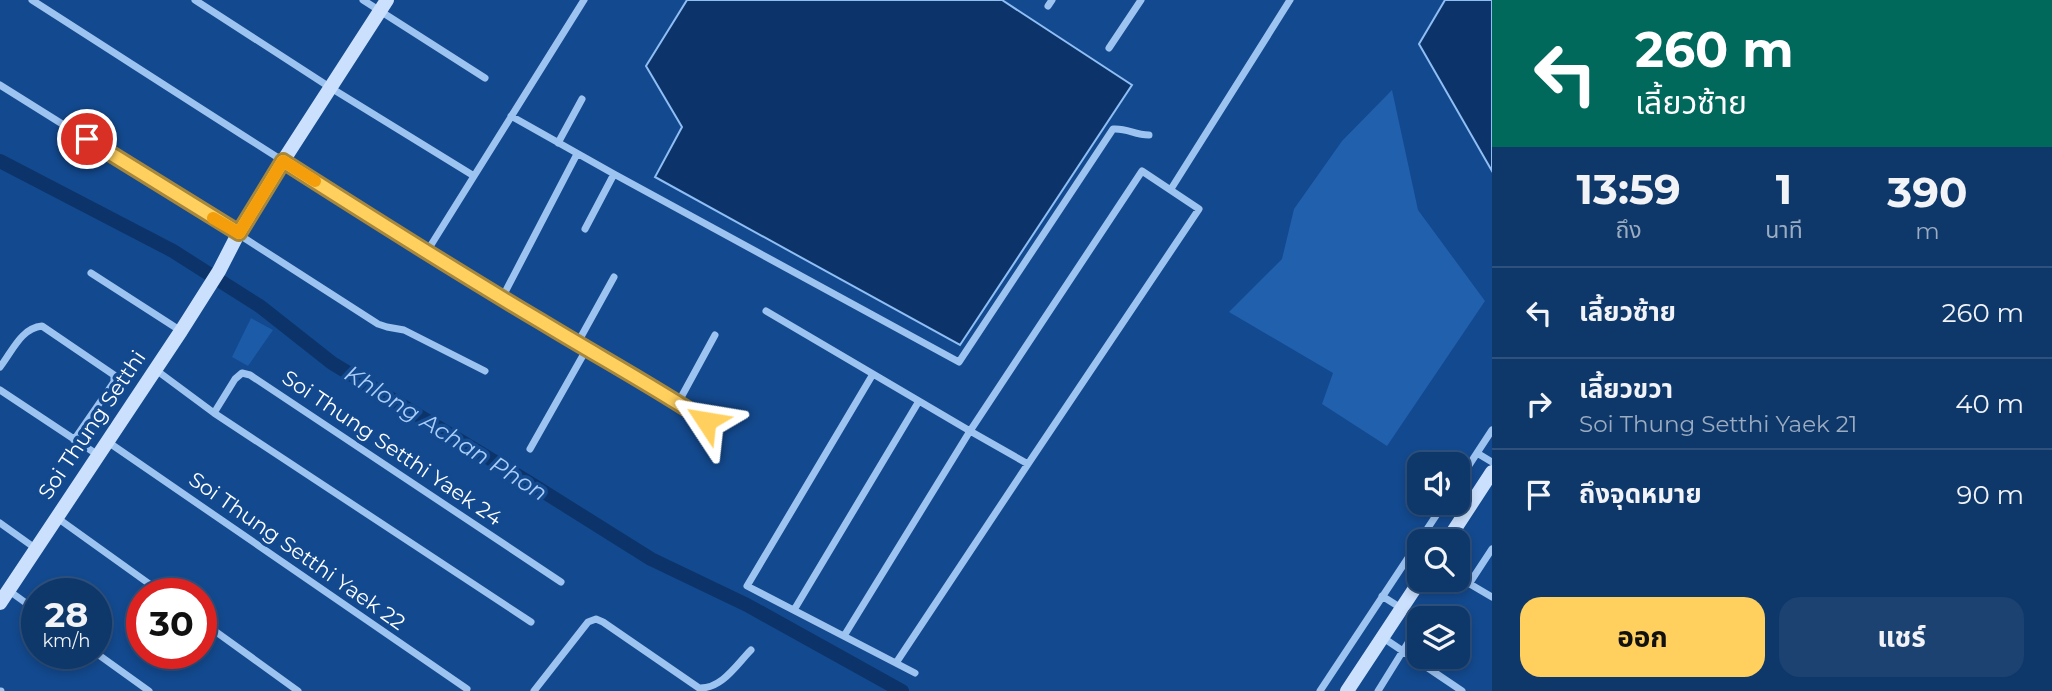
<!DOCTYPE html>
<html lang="th">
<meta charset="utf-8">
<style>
:root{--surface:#0e376a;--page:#1c4272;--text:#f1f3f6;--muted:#9bacc1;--line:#2e517e;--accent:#ffd05d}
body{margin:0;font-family:Montserrat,"Noto Sans Thai",sans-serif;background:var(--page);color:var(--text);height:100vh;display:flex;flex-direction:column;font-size:26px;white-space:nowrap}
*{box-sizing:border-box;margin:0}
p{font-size:23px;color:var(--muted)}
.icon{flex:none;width:38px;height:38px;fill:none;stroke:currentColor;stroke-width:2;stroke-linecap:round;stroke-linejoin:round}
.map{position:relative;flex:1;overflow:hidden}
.drawer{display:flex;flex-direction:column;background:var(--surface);width:560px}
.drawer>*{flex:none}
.guide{background:#00695c;color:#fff;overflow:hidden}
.fabs{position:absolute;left:1407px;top:452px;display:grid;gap:14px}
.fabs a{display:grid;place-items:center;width:63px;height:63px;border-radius:14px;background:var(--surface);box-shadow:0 4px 10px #0003,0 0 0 2px var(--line);font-size:35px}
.speed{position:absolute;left:21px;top:578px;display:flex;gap:14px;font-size:35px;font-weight:700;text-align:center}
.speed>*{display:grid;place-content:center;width:91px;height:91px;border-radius:50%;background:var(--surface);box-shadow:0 4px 10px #0003,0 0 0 2px var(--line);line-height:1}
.speed small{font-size:18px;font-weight:400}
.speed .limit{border:10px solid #d22;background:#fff;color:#111}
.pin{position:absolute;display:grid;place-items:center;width:60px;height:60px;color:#fff;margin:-30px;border:4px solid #fff;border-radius:50%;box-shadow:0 2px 7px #0007}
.me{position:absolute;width:77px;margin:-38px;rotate:303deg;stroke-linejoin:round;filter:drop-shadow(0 0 5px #0008)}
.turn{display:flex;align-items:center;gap:24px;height:147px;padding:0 28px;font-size:32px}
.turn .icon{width:91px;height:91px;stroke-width:2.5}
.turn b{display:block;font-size:49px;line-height:60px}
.eta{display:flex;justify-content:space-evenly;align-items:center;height:119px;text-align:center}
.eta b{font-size:42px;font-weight:700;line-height:49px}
.action{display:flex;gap:14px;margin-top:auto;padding:14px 28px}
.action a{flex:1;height:80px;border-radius:21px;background:var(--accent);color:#111;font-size:28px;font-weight:700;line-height:80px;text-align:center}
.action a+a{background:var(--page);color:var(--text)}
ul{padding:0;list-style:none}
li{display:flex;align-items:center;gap:21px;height:91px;padding:0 28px;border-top:2px solid var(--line)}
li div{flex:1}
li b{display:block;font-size:26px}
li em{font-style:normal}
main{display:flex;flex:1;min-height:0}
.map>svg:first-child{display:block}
.green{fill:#1b5ba8}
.water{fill:#0c346a;stroke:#8ebef4;stroke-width:2}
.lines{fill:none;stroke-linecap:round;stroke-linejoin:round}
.canal{stroke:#0c346a;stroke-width:14}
.building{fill:#2160ad}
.street{stroke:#9dc3f1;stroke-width:7}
.secondary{stroke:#cbe0fc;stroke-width:14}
.route-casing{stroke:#a6873c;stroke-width:18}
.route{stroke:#ffd05d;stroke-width:12}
.slow{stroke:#f59e0b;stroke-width:12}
.labels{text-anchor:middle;stroke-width:7;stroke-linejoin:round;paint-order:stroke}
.street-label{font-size:21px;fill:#fff;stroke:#13498e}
.water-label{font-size:23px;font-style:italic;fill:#a9cdf8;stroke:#13498e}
</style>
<main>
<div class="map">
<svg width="1492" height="691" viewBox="0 0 1492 691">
<rect width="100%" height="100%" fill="#13498e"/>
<!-- green -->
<path class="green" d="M251,318L273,330L248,366L232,357Z"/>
<!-- water -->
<path class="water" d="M687,0H1002L1132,85L960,345L655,177L682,127L646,66Z
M1445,0H1492V171L1419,44Z"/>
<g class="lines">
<!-- canal -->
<path class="canal" d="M0,161L173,251L261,307L332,363L525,480L651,559L747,605L902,691"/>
</g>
<!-- building -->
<path class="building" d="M1392,90L1418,210L1485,301L1387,446L1322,404L1333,373L1229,312L1282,259L1294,209L1342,141Z"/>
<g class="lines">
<!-- street -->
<path class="street" d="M32,0C246,137 458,276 678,403L715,335
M195,0L331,88L474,176
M363,0L485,78
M1048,6L1052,0
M1109,48L1141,0
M0,85L238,234L378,324L387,327L404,330L485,371
M511,116L614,174L959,362L1113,129C1128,128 1134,135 1149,135
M558,143L582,99
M1142,171L1199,209L1028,464L970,431Z
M1171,189L1290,0
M585,229L614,174
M426,253L584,0
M91,273L181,331
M502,298L577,154
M766,311L970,431L844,636
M577,344L614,277
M0,367C12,352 21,328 42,326L114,375V382L74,440
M156,370L214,413L531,622
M873,374L747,586L915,673
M0,390L98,455
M678,403L707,421
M214,413L235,379L242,373L250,375L561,582
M108,442L467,689
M530,449L586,350
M1477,453L1492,462
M1458,482L1492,430
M56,517L162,593
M0,523L35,548
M1458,577L1492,597
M1469,584L1492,549
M8,590L37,611
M1382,596L1401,608
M794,610L919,401
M201,621L298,691
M1382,637L1462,691
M96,653L149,691
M896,663L1028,464
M0,691H1
M534,691L588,622L596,619L603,622L699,688C722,689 737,664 751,650
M1320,691L1445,502
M1378,691L1419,625"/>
<!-- secondary -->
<path class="secondary" d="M1447,541L1492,472
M0,603L181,331L219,271L238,234L283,161L387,0
M1347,691L1421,579"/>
</g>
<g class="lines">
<defs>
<path id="route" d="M87,139L239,233L283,161C369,216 454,270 542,322C596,355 653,386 706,421"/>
</defs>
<!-- route casing -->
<use href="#route" class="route-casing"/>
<!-- route -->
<use href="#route" class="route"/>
<!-- slow -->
<path class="slow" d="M213,218L239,233L283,161L315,181"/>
</g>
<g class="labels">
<!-- street labels -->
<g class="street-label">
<text transform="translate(92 425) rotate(-56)" y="7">Soi Thung Setthi</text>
<text transform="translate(392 448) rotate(34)" y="7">Soi Thung Setthi Yaek 24</text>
<text transform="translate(297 551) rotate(35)" y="7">Soi Thung Setthi Yaek 22</text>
</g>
<!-- water labels -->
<g class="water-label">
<text transform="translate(446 433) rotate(32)" y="8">Khlong Achan Phon</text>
</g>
</g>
</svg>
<div class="fabs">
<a><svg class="icon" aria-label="sound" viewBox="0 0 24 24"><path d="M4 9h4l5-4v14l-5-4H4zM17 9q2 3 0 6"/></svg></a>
<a><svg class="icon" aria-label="search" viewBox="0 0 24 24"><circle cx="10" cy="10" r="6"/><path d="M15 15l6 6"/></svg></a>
<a><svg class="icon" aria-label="layers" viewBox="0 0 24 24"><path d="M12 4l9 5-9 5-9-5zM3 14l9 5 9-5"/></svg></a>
</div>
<div class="speed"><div>28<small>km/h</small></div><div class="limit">30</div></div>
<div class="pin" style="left:87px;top:139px;background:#d93025"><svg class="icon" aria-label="arrive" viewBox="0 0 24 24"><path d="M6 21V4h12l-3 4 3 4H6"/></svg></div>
<svg class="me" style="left:706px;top:421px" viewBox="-20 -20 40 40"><path d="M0-17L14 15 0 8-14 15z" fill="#ffd05d" stroke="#fff" stroke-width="4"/></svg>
</div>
<section class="drawer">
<div class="guide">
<div class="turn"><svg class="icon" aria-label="left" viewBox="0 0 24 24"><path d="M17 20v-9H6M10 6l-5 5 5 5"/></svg><div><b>260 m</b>เลี้ยวซ้าย</div></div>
</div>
<div class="eta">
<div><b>13:59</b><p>ถึง</p></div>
<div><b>1</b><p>นาที</p></div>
<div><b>390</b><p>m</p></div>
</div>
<ul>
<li><svg class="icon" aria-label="left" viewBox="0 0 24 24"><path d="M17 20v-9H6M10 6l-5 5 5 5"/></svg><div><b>เลี้ยวซ้าย</b></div><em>260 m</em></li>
<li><svg class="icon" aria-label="right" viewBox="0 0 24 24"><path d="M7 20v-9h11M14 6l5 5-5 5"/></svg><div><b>เลี้ยวขวา</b><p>Soi Thung Setthi Yaek 21</p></div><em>40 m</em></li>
<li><svg class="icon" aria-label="arrive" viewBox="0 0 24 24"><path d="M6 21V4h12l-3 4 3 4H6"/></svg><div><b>ถึงจุดหมาย</b></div><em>90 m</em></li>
</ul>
<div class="action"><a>ออก</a><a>แชร์</a></div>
</section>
</main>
